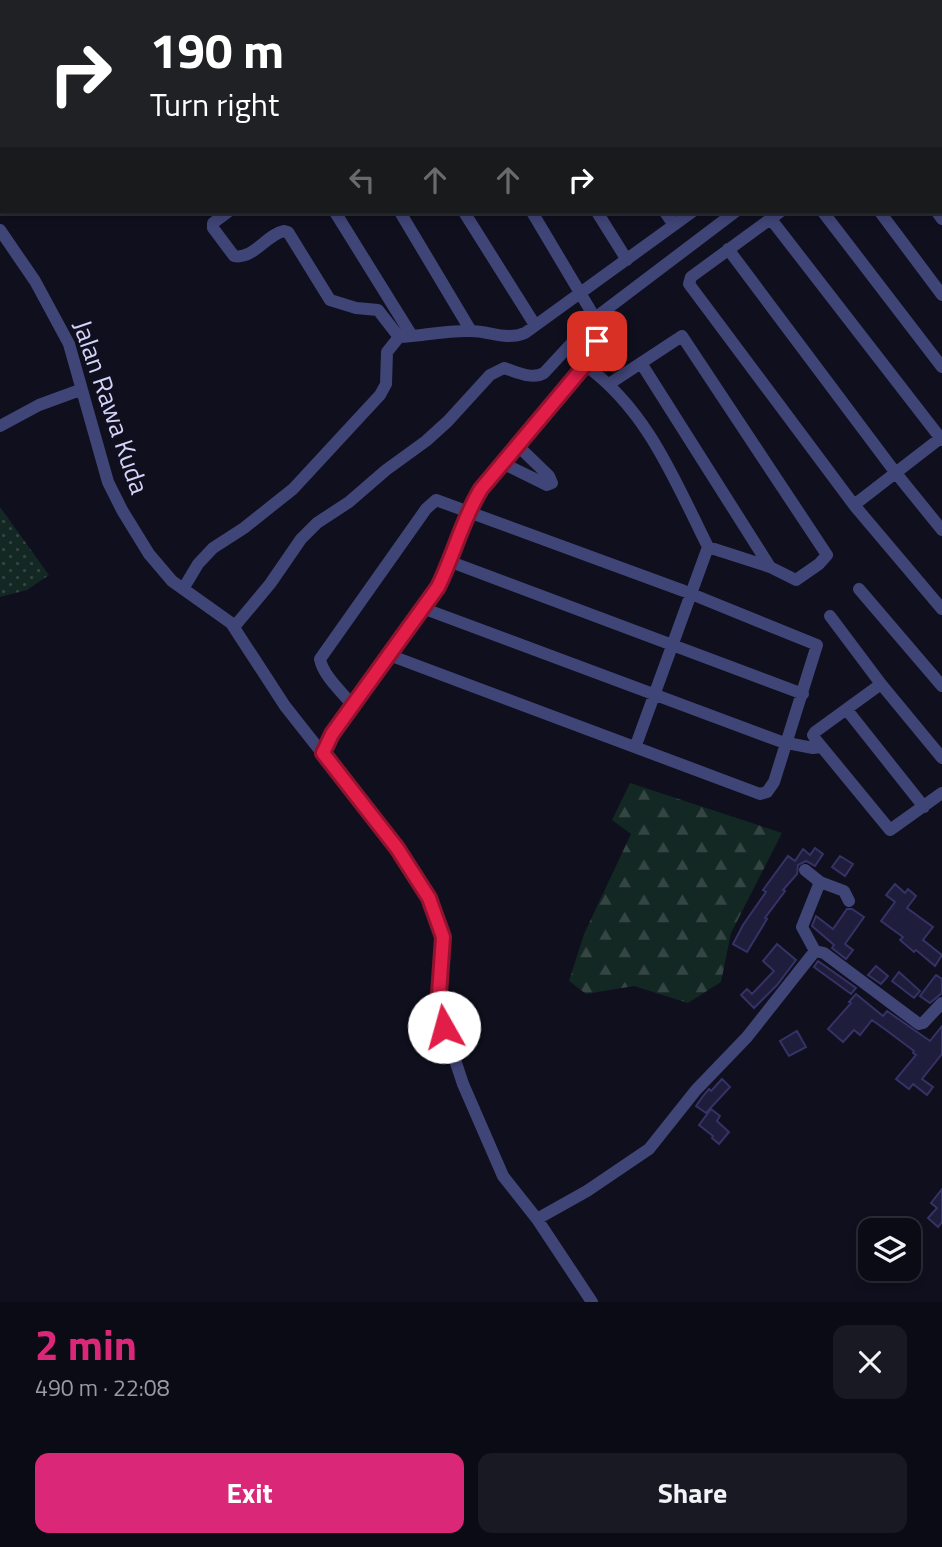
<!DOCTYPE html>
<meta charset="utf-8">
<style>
:root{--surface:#0b0b16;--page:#191923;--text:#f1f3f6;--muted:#9a9ba1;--line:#2b2b35;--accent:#db2777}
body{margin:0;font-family:"Titillium Web",sans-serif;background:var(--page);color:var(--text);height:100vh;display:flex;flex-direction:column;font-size:26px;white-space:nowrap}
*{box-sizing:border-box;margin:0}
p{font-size:23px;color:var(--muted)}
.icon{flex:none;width:38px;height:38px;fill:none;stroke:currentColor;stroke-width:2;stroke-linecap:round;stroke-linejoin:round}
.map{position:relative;height:1302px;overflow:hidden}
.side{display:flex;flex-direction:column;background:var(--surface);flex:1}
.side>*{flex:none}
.guide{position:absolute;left:0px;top:0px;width:943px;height:214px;box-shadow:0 4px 10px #0003,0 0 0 2px var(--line);background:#202124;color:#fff;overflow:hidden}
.buttons{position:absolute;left:858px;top:1218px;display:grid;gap:14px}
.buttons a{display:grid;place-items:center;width:63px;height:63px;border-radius:14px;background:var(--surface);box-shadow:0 4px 10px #0003,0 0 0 2px var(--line);font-size:35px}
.pin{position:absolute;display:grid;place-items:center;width:60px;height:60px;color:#fff;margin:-30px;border-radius:14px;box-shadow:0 4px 10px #0006}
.me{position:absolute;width:77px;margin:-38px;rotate:353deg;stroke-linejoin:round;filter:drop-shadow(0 0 5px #0008)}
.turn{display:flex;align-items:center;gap:24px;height:147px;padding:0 35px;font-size:32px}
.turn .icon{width:91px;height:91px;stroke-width:2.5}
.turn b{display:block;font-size:49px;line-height:60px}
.lanes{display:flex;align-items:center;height:66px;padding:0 35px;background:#0003;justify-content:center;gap:35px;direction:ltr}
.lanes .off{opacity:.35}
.round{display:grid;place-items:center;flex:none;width:74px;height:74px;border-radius:14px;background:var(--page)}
.summary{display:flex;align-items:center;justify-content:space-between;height:119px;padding:0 35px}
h1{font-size:42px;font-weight:700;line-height:52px;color:var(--accent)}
.primary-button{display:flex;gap:14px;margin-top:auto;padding:14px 35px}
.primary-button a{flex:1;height:80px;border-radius:14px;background:var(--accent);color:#fff;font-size:28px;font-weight:700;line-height:80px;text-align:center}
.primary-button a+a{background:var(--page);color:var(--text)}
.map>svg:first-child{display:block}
.grass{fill:url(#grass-dots)}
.forest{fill:url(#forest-firs)}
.building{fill:#1f1d3c;stroke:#353265;stroke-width:2}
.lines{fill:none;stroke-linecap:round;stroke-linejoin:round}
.minor{stroke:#404577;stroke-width:12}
.route-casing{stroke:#92132f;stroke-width:18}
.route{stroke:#e11d48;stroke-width:12}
.labels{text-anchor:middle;stroke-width:7;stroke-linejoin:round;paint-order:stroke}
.street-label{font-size:26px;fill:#d2d3f9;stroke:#0f0f1e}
</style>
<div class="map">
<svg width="942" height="1302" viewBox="0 0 942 1302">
<defs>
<pattern id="grass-dots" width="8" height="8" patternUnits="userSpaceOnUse" patternTransform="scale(1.75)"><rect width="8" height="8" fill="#132723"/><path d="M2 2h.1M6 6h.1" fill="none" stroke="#344544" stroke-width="1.8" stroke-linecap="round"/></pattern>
<pattern id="forest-firs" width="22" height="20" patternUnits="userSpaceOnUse" patternTransform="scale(1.75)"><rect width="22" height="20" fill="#132723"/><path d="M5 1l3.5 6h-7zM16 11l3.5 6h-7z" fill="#344544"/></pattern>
</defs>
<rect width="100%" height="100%" fill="#0f0f1e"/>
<!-- grass -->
<path class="grass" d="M0,507L49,575L27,590L0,597Z"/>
<!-- forest -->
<path class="forest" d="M630,783L782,833L731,933L721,982L688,1003L634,986L586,994L569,981L584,934L631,834L612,820Z"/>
<!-- building -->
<path class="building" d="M815,848L823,854L815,866L806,861L798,865L797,874L783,890L785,891L765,918L767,919L747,952L733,944L743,925L766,892L763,890L788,856L795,861L803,849L810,855Z
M840,856L853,864L845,876L832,867Z
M895,884L905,893L908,889L916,896L907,908L933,927L923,940L942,955L935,966L916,950L914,952L900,940L903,937L881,921L895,902L886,895Z
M847,909H852L864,917L845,944L853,950L846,959L832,948L834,945L812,926L816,916L833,929Z
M777,944L796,960L777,985L754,1008L741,995L747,989L752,994L774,971L763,961Z
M818,961L856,988L851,994L814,967Z
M876,966L888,976L881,984L868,975Z
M899,972L920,991L914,998L892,981Z
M936,975L942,979V993L930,1003L920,996Z
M856,994L883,1016L887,1011L930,1041L942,1026V1054L922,1079L933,1087L927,1095L913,1084L909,1089L896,1079L916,1055L913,1053L914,1051L886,1030L872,1020L860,1035L854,1030L843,1042L828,1029L851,1003L849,1002Z
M797,1031L806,1047L789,1056L780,1041Z
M722,1079L730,1087L706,1113L696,1106L703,1096L709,1089L711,1091Z
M711,1109L720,1116L717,1121L729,1132L719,1144L712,1138L713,1136L699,1125Z
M942,1189V1222L938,1227L928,1218L937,1208L931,1203Z"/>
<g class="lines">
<!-- minor -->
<path class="minor" d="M335,0L336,2
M402,0L403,2
M467,0L468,2
M530,0L531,2
M591,0L592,2
M284,2L286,0
M623,2L625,0
M704,2L706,0
M793,2L795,0
M933,2L936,0
M942,151V152
M228,212L213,223V228L234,256C253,260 267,234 284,231L288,232L330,300L356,308L378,310L399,337C423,336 447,330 471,331C490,331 506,341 525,333L692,212
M335,212L412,336
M400,212L471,331
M464,212L535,325
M597,212L627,260
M665,212L674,225
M780,212L691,277L689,284L854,505L942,609
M823,212L942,367
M880,212L942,295
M937,212L942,219
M770,218L942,440
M0,230L35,281L69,344L108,482L122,510L149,554L172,581L231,623L285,706L397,848L429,898L443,938L440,994L444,1027L463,1084L503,1176L537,1219L592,1302
M728,249L895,472L942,530
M641,363L770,567
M585,365C648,411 674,479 708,547L636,745
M609,384L682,336L827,555L819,564L796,580L770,567L708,547
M0,426L39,405L80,390
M502,463L547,485L552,483L549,476L517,445
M854,505L942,437
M451,562L803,694
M183,589L198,564L213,548L244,528L293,489L380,395L386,384L387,352L399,337
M859,589L942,686
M425,609L782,742L813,748L821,747
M830,616L881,684L942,758
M234,627L270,584L301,539L317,523L349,502L386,470L426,441L448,421L490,375L504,368C517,372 532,380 544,373L595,318L735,212
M881,684L815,732L813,735L816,740L890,830L942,793
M353,706C343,693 323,676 320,659L426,509L436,500L684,591L817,645L774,782L767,792L760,794L389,655
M847,710L924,807
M323,753L332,734L438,587C454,555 462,520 481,490L585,365C595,348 598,338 595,318L532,212
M805,870L820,882L844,891L849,901
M815,951L802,927L820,882
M537,1219L587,1191L649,1149L696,1090L747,1037L815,951L824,953L919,1024L923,1023L942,1003"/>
</g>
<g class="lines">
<defs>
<path id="route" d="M444,1027L439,994L443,937L429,898L397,848L323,753L332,734L438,587C454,555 462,520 481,489L585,365L597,341"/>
</defs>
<!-- route casing -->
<use href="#route" class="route-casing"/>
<!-- route -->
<use href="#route" class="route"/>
</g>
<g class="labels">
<!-- street labels -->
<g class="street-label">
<text transform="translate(111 407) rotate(71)" y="9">Jalan Rawa Kuda</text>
</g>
</g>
</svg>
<div class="buttons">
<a><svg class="icon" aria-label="layers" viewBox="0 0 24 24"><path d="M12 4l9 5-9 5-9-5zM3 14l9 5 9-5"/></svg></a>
</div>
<div class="pin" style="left:597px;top:341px;background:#d93025"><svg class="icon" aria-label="arrive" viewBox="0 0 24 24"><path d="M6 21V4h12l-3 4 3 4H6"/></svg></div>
<svg class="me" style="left:444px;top:1027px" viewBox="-20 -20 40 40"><circle r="19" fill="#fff"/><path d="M0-13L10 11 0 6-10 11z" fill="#e11d48"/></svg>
<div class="guide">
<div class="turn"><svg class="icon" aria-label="right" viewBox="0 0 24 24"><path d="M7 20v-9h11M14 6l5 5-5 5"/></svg><div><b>190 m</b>Turn right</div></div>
<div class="lanes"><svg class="icon off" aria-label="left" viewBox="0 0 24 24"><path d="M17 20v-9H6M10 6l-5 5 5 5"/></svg><svg class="icon off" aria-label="ahead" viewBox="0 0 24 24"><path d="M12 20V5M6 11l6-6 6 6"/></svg><svg class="icon off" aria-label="ahead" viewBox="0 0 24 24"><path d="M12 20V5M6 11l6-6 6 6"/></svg><svg class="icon" aria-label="right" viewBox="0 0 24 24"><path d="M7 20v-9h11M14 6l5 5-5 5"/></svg></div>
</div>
</div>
<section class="side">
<div class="summary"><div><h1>2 min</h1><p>490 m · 22:08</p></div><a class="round"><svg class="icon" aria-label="close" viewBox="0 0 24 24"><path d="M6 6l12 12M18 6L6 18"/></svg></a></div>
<div class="primary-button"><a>Exit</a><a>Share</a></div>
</section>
